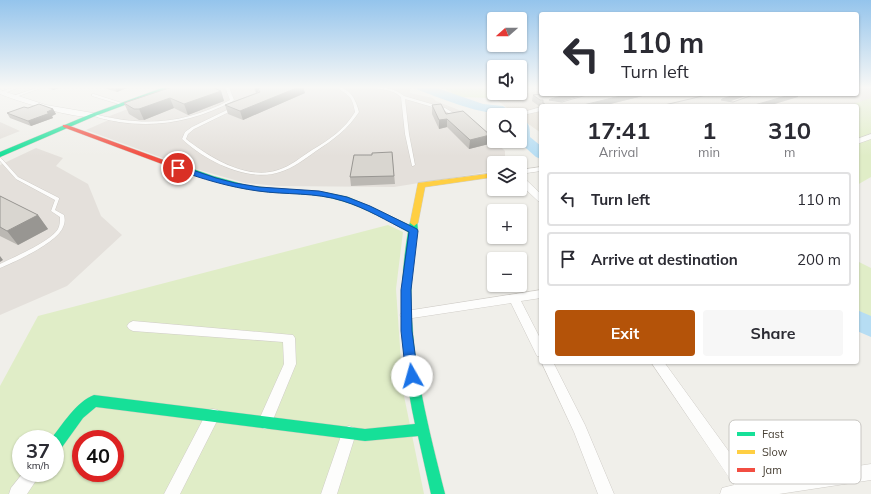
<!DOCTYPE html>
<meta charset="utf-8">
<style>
:root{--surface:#fff;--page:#f7f7f7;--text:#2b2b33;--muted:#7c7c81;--line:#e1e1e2;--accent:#b45309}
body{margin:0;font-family:Mulish,sans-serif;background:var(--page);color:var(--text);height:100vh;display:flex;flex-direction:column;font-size:15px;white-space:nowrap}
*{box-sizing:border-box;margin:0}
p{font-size:13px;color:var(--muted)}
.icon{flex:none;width:22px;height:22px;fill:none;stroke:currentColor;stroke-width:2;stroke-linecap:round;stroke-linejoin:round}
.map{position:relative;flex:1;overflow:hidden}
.details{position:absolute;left:539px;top:104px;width:320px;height:260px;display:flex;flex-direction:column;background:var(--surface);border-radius:4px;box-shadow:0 1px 3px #0004}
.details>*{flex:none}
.banner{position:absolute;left:539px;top:12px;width:320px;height:84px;border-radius:4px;box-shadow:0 1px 3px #0004;background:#fff;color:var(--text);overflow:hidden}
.needle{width:26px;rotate:249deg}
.buttons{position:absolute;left:487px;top:12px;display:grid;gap:8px}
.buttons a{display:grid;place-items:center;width:40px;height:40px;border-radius:4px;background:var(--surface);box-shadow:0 1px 3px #0004;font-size:20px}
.speed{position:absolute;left:12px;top:430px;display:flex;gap:8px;font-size:20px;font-weight:700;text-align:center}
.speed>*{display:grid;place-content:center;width:52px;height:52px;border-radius:50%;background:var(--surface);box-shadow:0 1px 3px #0004;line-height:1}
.speed small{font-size:10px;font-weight:400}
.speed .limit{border:6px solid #d22;background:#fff;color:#111}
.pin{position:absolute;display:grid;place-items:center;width:34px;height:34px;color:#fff;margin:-17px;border:2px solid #fff;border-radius:50%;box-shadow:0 1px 4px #0007}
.me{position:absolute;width:44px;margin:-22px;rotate:353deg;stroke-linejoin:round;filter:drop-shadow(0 0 3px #0008)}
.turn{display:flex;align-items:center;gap:14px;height:84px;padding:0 16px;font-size:18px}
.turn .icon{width:52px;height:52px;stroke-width:2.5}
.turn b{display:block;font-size:28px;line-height:34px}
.eta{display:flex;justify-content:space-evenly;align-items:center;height:68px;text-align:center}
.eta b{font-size:24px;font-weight:700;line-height:28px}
.action{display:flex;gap:8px;margin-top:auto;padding:8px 16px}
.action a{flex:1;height:46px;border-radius:4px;background:var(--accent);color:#fff;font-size:16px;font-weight:700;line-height:46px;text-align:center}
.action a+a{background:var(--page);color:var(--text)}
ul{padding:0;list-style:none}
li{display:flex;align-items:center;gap:12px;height:54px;margin:0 8px 6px;padding:0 8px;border:2px solid var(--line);border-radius:4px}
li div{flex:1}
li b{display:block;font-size:15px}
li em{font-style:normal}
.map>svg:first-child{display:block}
.residential{fill:#e5e0d7}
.industrial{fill:#e4e0db}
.green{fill:#e0edc7;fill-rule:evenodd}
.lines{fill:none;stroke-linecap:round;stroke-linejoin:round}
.river{fill:#b6ddf3;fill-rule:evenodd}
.lane-casing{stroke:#cfccc7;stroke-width:1}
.street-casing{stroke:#cfccc7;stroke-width:1}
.fast-casing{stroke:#d2cec1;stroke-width:1}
.slow-casing{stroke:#d2cec1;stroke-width:1}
.jam-casing{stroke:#d2cec1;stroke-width:1}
.lane{fill:#fdfdfc;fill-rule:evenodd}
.street{fill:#fdfdfc;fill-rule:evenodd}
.fast{fill:#16e098;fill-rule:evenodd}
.slow{fill:#ffcf43;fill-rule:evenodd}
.jam{fill:#f24e42;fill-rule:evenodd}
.wall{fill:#bbb8b3}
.shaded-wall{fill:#989692}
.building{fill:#d9d6d0;stroke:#989692}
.route{fill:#1a73e8;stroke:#114b97}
.key{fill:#fff;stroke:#c8c6c2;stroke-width:1}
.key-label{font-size:11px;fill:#484035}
</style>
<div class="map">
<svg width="871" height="494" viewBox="0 0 871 494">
<rect width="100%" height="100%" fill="#f0efea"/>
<!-- residential -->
<path class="residential" d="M857,87H871V99L850,106H541V133L520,118V115H516L497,100L541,90V94H857Z"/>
<!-- industrial -->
<path class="industrial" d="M185,87H410V93L433,98L436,101L464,112L505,151V163H494V171L394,187L277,186L245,183L179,164L86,130L111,119L107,117Z
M0,122L20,131L0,139Z
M36,148L63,158L56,166L88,184L101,216L122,235L67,286L0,315V165Z"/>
<!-- green -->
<path class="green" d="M442,87H494V93H508V95L490,98L459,97Z
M871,98V177L857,185V106H848Z
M388,225L403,232L396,289L403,391L424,494H0V386L38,316ZM21,439H55V473H21ZM81,439H115V473H81Z
M857,261L871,268V318L857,310Z"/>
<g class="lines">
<!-- river -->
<path class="river" d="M416,87H434L483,104L503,106L514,115C480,115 449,101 418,90Z
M520,119C530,121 530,128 530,137L541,146V159L536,157L518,141H520Z
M857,310L871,316V337L857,331Z"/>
<defs>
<path id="lane" d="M15,87H20L2,94H0V92Z
M39,87H44L13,98L10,97Z
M225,87H229L234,100L233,101C197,120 160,128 119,122C110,120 100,119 92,115L94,114C144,127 184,124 230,100Z
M336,87C350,87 356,100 359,112C348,129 333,140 316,151C305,159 293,168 280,172C248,183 204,160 182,139L185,132L192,127L231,108H233V110L194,129L188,134L186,139C209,157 247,181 278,170C291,166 301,157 312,150C329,140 345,129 355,112C352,95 349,96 336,87Z
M367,87C381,87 394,87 404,96L445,108L457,115L454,116L443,110L405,99L409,134L415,165L413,166H412L405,134L401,97C392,89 381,89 369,88Z
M92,94H94L125,104L122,105L92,96Z
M0,158H1L18,177L59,198V199L55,210L64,215C65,219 65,223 63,227C58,242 15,262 0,268V264C14,257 50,242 58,229C60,225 60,221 60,217L51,211L55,200L16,179L0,161Z"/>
<path id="street" d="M0,90L46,105L93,113L96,115C85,123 14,100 0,94Z
M541,107V111L523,115L520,113Z
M871,134V139L857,144V139Z
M541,167V171L520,174V170Z
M520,176L523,177L541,194V202L538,201L520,184Z
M541,290V298L521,301L541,340V357L537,356L511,303L406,319L402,318L400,315L402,312L406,311Z
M133,321L293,335L295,338L296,364L270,427L265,429L260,427L258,422L284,364L283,342L133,331L129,329L127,326L129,323Z
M541,361L553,362L585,425L614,494H598L574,432Z
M651,362H664L751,482L871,464V480L779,494H720L722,488L734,485Z
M213,409L218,410L220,415L180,494H164L208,410Z
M349,426L354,428L356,433L337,494H321L342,433L344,428Z
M23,473H41L27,494H9L11,488Z"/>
<path id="fast" d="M165,87H173L95,116L0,157V152L91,114Z
M162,160H168L213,176L246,185L269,188L324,192L348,197L374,208L409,225L411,221H417L418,231C413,238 414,252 413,260C405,340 426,418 445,494H431L418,436L365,441L96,407L83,418L60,450L55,451V439H51C63,424 76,402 94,395L365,429L415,424C401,359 397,297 408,232C387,220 365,208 342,201C315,192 287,195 259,191C226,187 194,175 162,164Z"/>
<path id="slow" d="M494,173V177L425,187L418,223L414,226L410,223L418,183Z"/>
<path id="jam" d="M63,125H67L169,162L165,164H162L63,127Z"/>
</defs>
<!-- lane casing -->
<use href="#lane" class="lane-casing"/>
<!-- street casing -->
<use href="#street" class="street-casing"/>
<!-- fast casing -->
<use href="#fast" class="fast-casing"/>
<!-- slow casing -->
<use href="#slow" class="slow-casing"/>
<!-- jam casing -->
<use href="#jam" class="jam-casing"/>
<!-- lane -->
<use href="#lane" class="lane"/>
<!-- street -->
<use href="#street" class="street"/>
<!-- fast -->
<use href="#fast" class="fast"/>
<!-- slow -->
<use href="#slow" class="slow"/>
<!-- jam -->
<use href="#jam" class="jam"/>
</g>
<!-- wall -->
<path class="wall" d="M45,87H61L53,90Z
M101,87H129L117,92Z
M253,87H303L305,93L243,120L228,114L225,105L258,92L256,93Z
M221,91L224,101L188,115L174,108L144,120H139L129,114L124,103Z
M541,94H587L561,101L562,102L590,94H651L602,106H539L532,101L533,95Z
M432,105L446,114L489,144L469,149L447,127L439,129L432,114Z
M28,108L53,109L56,114L52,116L53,118L31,126L10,118L7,113Z
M392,152L395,184L351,186L350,177L372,155Z
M0,196L38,215L48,229L18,245L0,236Z"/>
<!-- shaded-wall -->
<path class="shaded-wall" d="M51,87H61L53,90Z
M115,87H129L117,92Z
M255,87H268L258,89V92L256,93Z
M299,87H303L305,93L243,120L240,111Z
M221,91L224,101L188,115L184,104Z
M568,94H587L550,105L549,100L551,99Z
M629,94H651L602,106H579Z
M737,94H751L720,105L722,99Z
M793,94H808L798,96V97L768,106H751Z
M170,98L174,108L144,120L139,109Z
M53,109L56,114L52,116L53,118L31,126L28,121L47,112Z
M447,119V127L439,129V120Z
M490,135L489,144L469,149L470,140Z
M38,215L48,229L18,245L7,231Z
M0,256L3,260L0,262Z"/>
<!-- building -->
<path class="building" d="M172,87H212L221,91L184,104L170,98L139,109H134L124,103Z
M261,87H299L240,111L225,105L260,92L258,89Z
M541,94H568L551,99L549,100L562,102L590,94H629L579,106H548L543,103V100H540L533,95Z
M710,94H737L722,99L721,100L733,102L756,94H793L751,106H660L690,99Z
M39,104L53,109L47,112L50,113L28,121L7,113L24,107L28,108Z
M441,104L446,114L463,111L490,135L470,140L447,119L439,120L432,105Z
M392,152L394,176L350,177L354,155H372V153Z
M0,196L38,215L7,231L0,227Z"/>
<!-- sky -->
<linearGradient id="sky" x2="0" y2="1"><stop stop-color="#94c4ec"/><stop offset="0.56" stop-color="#f8f8f6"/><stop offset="1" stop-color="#f8f8f6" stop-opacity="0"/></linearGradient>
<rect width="871" height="156" fill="url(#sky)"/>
<!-- route -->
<path class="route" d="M178,165L216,178L235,183L259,187L319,191L347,197L370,206L417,229L418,231L411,290L412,331L418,376L416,379L412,381L408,379L406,376L401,331V290L409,232C387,221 366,208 343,201C315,192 286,195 258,191C229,187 202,179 175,169V166Z"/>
<!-- legend -->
<rect x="729" y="420" width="132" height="64" rx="6" class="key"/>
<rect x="737" y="432" width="18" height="4" fill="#16e098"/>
<rect x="737" y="450" width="18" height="4" fill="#ffcf43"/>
<rect x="737" y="468" width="18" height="4" fill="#f24e42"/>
<g class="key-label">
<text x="762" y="438">Fast</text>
<text x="762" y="456">Slow</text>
<text x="762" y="474">Jam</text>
</g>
</svg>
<div class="buttons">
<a><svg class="needle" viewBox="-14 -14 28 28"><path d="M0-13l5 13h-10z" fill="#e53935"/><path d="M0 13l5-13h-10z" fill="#7c7c81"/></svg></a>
<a><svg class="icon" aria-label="sound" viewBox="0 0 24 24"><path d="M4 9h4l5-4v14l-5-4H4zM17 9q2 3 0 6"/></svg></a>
<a><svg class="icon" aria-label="search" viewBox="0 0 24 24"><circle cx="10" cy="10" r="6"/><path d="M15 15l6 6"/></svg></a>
<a><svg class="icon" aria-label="layers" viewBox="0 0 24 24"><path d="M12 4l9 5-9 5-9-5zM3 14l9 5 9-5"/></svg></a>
<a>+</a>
<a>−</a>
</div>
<div class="speed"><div>37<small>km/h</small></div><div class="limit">40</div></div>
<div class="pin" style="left:178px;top:168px;background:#d93025"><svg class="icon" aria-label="arrive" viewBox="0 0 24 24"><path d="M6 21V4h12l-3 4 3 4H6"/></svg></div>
<svg class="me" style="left:412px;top:376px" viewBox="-20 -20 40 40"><circle r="19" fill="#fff"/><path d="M0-13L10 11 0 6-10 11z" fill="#1a73e8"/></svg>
<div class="banner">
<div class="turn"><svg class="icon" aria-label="left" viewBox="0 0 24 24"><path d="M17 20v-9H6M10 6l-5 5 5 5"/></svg><div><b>110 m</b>Turn left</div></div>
</div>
<section class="details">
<div class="eta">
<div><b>17:41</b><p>Arrival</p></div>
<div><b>1</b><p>min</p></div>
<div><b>310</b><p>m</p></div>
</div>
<ul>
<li><svg class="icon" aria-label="left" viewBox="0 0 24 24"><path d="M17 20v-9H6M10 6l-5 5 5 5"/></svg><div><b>Turn left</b></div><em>110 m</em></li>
<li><svg class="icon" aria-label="arrive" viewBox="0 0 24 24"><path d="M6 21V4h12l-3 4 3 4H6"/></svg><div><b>Arrive at destination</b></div><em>200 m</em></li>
</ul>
<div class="action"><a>Exit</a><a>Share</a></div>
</section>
</div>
